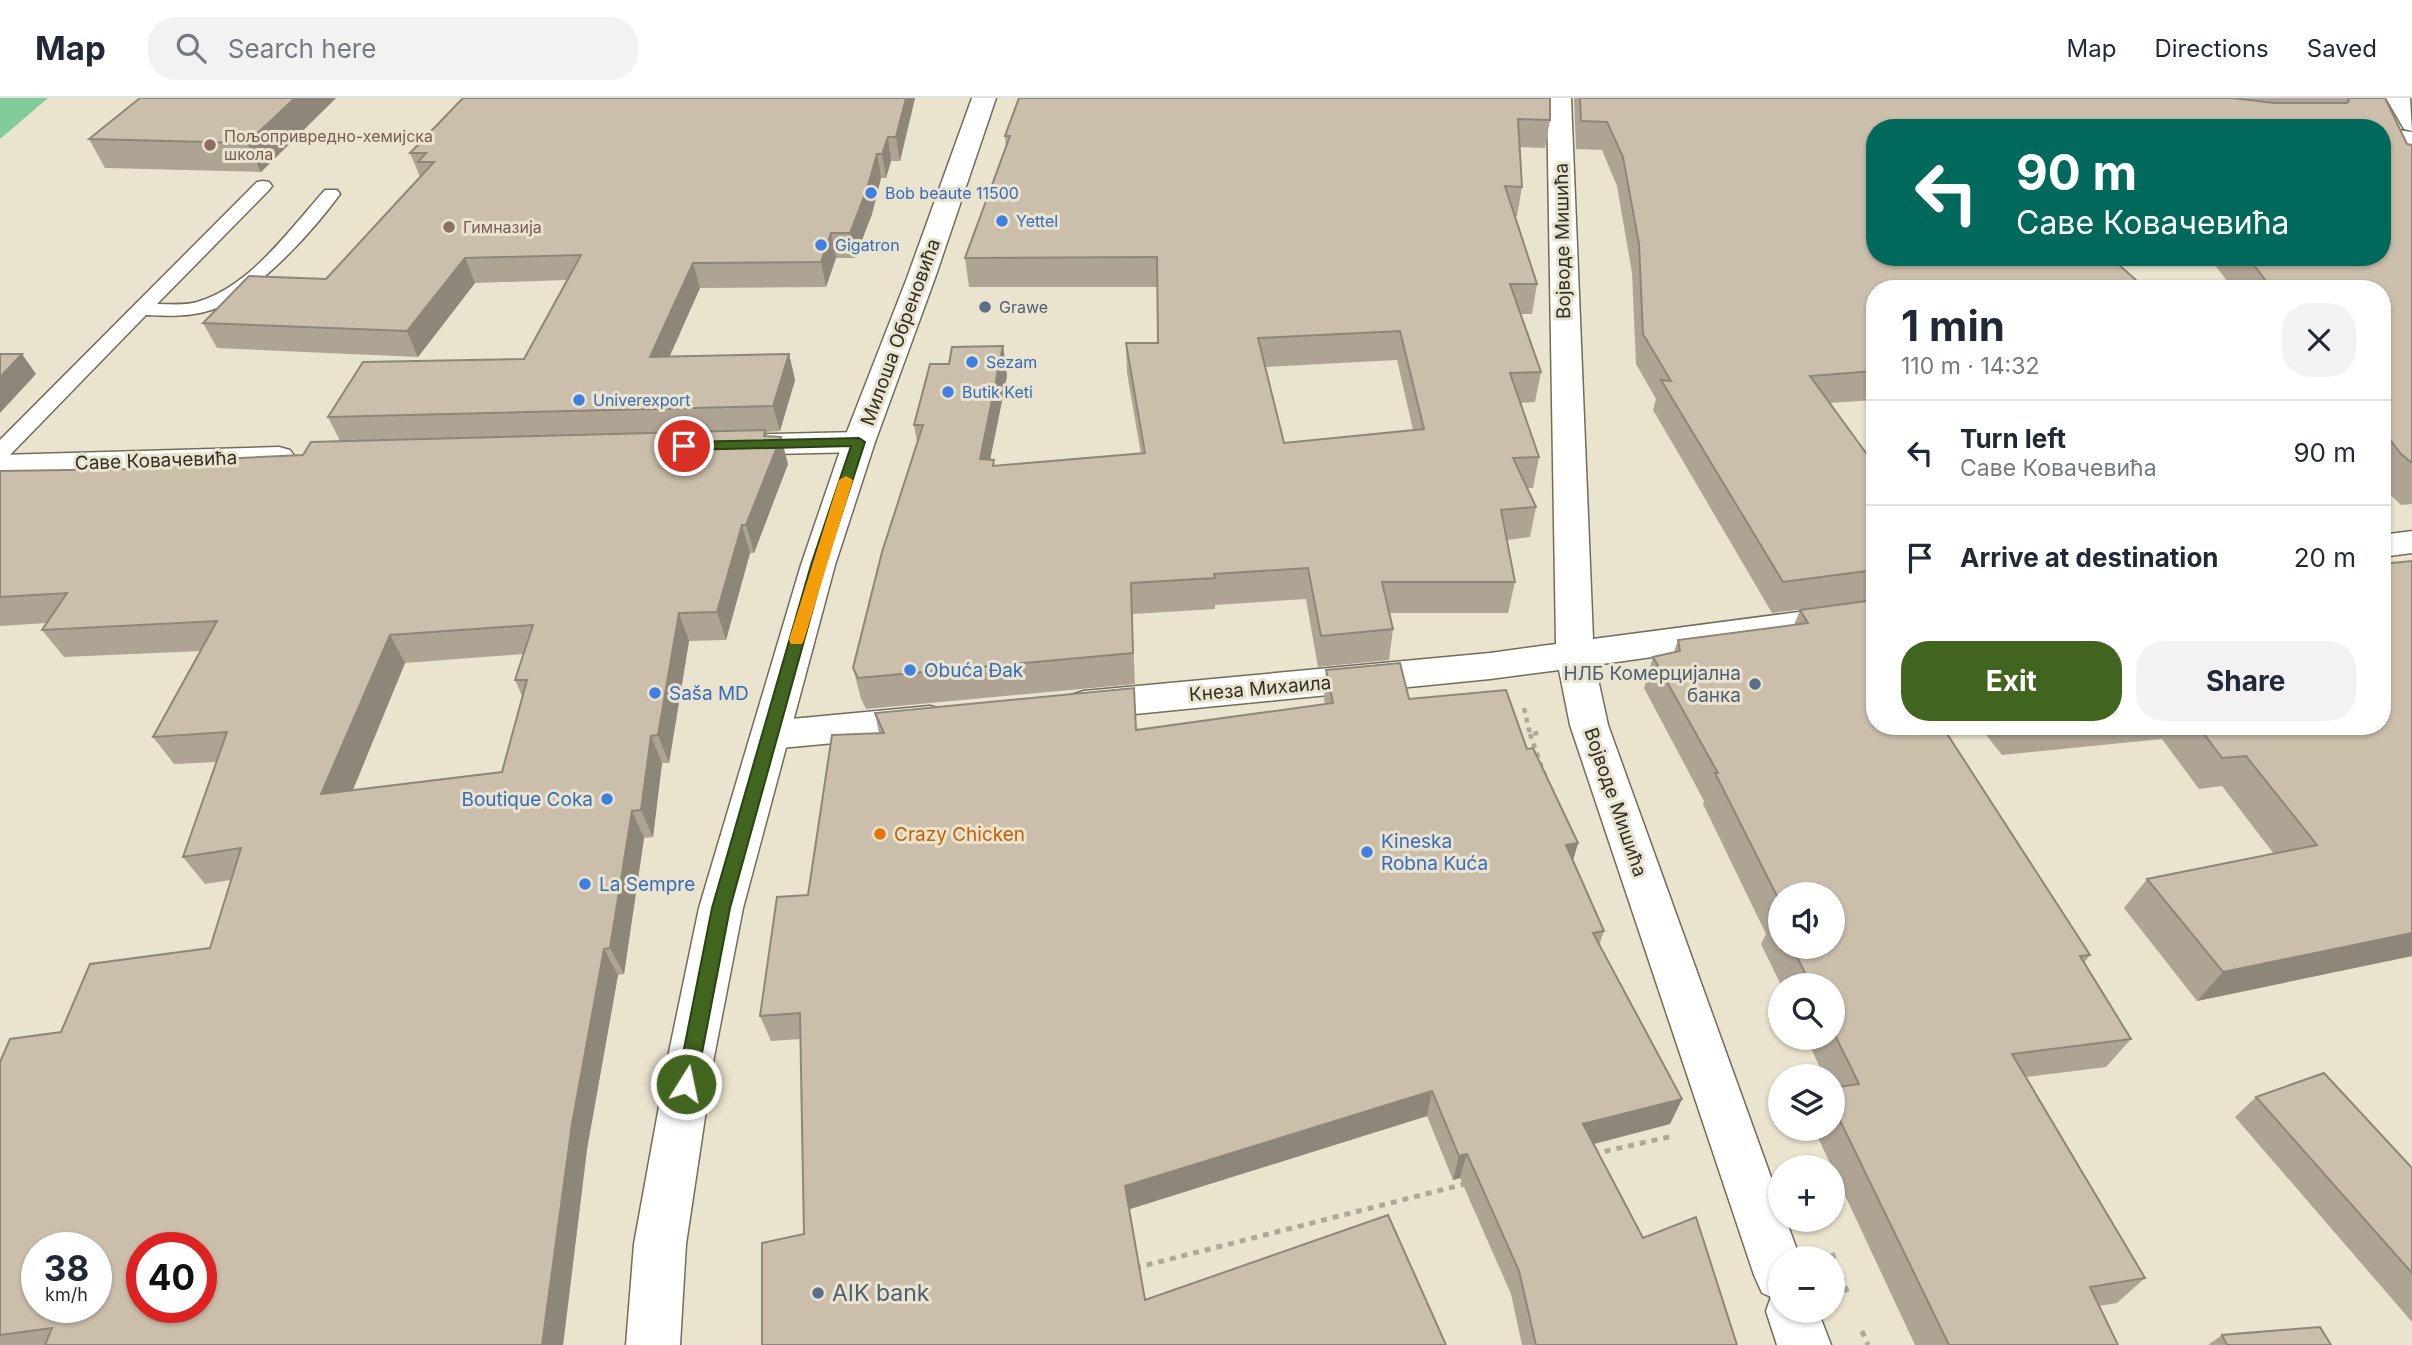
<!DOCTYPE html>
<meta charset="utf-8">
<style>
:root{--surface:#fff;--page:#f2f2f3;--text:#1f2937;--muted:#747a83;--line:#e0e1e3;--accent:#41651e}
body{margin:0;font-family:Inter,sans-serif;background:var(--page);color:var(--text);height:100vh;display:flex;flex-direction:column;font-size:26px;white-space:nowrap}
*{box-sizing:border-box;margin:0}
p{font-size:23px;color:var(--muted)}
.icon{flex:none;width:38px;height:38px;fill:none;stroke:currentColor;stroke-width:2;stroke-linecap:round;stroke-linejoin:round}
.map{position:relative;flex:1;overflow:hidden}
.sheet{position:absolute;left:1866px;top:182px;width:525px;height:455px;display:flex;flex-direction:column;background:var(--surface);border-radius:28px;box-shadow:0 2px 5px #0004}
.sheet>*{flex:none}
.guide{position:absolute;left:1866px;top:21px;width:525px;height:147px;border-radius:28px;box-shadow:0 2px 5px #0004;background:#00695c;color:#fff;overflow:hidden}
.tools{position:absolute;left:1768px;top:784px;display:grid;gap:14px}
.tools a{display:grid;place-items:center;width:77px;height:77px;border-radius:50%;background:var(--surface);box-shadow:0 2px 5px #0004;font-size:35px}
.speed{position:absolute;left:21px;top:1134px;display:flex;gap:14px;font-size:35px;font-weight:700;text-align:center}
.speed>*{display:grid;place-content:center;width:91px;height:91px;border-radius:50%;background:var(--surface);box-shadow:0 2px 5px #0004;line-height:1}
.speed small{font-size:18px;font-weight:400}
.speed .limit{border:10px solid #d22;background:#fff;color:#111}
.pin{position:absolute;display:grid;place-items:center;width:60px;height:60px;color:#fff;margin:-30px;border:4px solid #fff;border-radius:50%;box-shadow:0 2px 7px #0007}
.me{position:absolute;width:77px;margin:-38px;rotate:10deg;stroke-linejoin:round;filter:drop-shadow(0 0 5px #0008)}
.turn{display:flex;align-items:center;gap:24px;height:147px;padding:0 35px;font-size:32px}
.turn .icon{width:91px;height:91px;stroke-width:2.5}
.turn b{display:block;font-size:49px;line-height:60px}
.round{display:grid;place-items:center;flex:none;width:74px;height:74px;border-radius:28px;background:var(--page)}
.headline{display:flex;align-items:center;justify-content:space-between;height:119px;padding:0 35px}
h1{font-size:42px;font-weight:700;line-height:52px}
.action{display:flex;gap:14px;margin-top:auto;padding:14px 35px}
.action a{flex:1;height:80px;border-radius:28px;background:var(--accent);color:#fff;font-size:28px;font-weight:700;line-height:80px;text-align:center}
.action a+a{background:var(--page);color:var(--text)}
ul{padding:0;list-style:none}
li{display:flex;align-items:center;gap:21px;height:105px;padding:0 35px;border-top:2px solid var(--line)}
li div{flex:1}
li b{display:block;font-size:26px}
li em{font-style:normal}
header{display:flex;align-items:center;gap:42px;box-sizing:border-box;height:98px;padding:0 35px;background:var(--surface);border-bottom:2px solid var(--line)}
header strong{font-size:33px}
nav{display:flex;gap:38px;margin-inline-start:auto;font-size:24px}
.search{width:490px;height:63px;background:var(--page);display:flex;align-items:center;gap:18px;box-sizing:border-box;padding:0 24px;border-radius:28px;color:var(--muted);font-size:26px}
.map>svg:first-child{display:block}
.green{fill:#82cc99}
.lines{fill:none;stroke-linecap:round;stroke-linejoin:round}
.lane-casing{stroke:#736c59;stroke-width:3}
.street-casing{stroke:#736c59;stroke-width:3}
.secondary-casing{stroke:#736c59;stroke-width:3}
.path-far1{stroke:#aea897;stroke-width:4.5;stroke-dasharray:5 5;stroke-linecap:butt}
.path{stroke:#aea897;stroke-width:5;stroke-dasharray:6 6;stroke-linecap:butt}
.lane{fill:#fff;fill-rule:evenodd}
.street{fill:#fff;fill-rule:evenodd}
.secondary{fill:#fff;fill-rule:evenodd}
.wall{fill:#afa494;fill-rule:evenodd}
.shaded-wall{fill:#8e8678}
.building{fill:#cbbfac;stroke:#8e8678;stroke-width:2;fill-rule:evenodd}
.route{fill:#41651e;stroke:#2a4214;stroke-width:2}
.slow{fill:#f59e0b}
.education-dot{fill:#8d6e63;stroke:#eae3ce;stroke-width:2.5}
.shop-dot{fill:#3f7fe0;stroke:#eae3ce;stroke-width:2.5}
.service-dot{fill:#5c6f8a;stroke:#eae3ce;stroke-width:2.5}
.food-dot{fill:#e8710a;stroke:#eae3ce;stroke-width:2.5}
.labels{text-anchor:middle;stroke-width:6;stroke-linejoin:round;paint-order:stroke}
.far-education-label{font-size:16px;fill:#785e54;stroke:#eae3ce;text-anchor:start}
.far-shop-label{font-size:16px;fill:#366cbe;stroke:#eae3ce;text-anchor:start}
.far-service-label{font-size:16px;fill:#4e5e75;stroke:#eae3ce;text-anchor:start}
.street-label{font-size:19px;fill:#333028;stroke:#eae3ce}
.shop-label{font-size:19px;fill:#366cbe;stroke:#eae3ce;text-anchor:start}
.service-label{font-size:19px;fill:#4e5e75;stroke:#eae3ce;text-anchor:end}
.food-label{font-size:19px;fill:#c56008;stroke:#eae3ce;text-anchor:start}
.near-service-label{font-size:23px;fill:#4e5e75;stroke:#eae3ce;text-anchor:start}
</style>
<header>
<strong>Map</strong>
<div class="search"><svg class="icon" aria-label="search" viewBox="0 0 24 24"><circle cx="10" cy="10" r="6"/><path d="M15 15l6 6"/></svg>Search here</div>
<nav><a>Map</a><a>Directions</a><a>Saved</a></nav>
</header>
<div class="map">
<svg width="2412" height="1247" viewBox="0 0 2412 1247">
<rect width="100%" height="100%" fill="#eae3ce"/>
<!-- green -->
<path class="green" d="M0,0H48L0,41Z"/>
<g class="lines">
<defs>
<path id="lane" d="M263,83L269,84L272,88L269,92L157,206C171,206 187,208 200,203C252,186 290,131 325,92H337L340,96C313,133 255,198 211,212C190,219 168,218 146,217L8,359L0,361V342L257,84Z"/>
<path id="street" d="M1547,0H1571L1593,541L1874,504V528L1595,567L1608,627L1780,1104V1122H1786L1800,1160H1780V1213H1818L1831,1247H1777L1766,1213L1771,1199L1762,1195L1754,1177L1570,627L1559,572L1490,581L1084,621L1071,617L1065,607L1071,597L1084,593L1490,555L1556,546Z
M2386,0H2410L2412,33L2404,31Z
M2382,30L2412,34V48L2382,44Z
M859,334L870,337L875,344L870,351L859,354L731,357L720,354L715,347L720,340L731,337Z
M279,349L290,352L295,359L290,366L279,369L0,377V357Z
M2412,433V455L2382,459V437Z
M930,608L944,612L949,622L944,632L930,636L770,651L756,647L751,637L756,627L770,623Z"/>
<path id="secondary" d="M972,0H996L935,180L875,344L835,467L743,810L714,959L686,1146L680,1247H626L634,1146L668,959L699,810L801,467L843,344L907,180Z"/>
</defs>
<!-- lane casing -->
<use href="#lane" class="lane-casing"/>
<!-- street casing -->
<use href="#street" class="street-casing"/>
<!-- secondary casing -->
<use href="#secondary" class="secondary-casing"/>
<!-- path-far1 -->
<path class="path-far1" d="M1524,610L1530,636L1539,635
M1530,636L1545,678"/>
<!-- path -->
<path class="path" d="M1593,1056L1673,1038
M1832,1155L1848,1196
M1135,1170L1465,1086
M1862,1233L1868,1247"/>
<!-- lane -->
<use href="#lane" class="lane"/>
<!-- street -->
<use href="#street" class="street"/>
<!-- secondary -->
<use href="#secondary" class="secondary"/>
</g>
<!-- wall -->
<path class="wall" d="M140,0H336L261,74L105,70L89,41Z
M463,0H915L900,63H891L886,80H881L872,116L855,160H836L826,189L700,190L670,258L789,256L795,282L780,333L766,334L767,338L788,366L754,455H750L726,542L689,543L669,665H662L653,739L644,740L624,876L618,877L587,1051L563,1247H0V964L61,934L210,850L231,782L205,786L183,759L217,664L174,666L153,639L201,553L64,559L42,532L46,525L0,528V373L132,371L303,357L340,343L328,319L524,261L567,182L475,185L418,259L217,250L203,225L326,181L420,79L410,55ZM523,556L515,582L522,598L502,674L353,692L405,565Z
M1019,0L1550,22L1545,50L1519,49L1522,89L1517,118H1514L1537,186L1532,216H1521L1541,274L1535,304L1520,305L1539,359L1533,390H1527L1536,409L1530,439L1507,442L1515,484L1508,515H1390L1393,531L1389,562L1318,569L1306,501L1215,507V511L1132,516L1135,586L866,611L861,601L853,570L917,344L914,327L949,266L1003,248L1007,278L990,362L995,368L1141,356L1127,275L1126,245H1158L1157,189H969L965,160L1006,49L1005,38ZM1397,262L1413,332L1284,345L1265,269Z
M1574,0H2385L2407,46L2412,47V406L2401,407L2382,389V191H2233L2209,159H2382V30L1874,159H2167L1874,191V302L1830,305L1874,366V628L2090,857L2084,865L2131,941L2106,969L2026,979L2145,1180L2117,1205L2099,1208L2118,1247H1915L1814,1031H1832V978H1824L1806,940H1832V887H1781L1761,846L1766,836L1703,706L1704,703L1644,590L1653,559L1674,554L1678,542L1794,527L1800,512L1874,502L1772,515L1653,312L1656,301L1636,266L1632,175L1617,88L1602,52L1576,51ZM1780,796L1832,849H1780Z
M2412,463V858L2197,903L2124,810L2147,781L2274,756L2222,688L2199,691L2162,641L2002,657L1979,628H2382Z
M1326,572L1409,601L1527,651L1578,745L1573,762L1604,833L1599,848L1682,1001L1670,1026L1594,1046L1643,1140L1737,1247H1522L1511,1196L1460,1080L1453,1082L1427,1018L1129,1111L1145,1202L1446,1247H762L804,1136L800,941L771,943L760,918L808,797L879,635L875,615L1136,632L1325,606L1324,600Z
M2256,999L2412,1070V1224L2235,1019Z
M2222,1237L2331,1247H2208Z"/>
<!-- shaded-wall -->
<path class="shaded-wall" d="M295,0H336L261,74L247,45Z
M906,0H915L900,63L896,39Z
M888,39L891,63L886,80L882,56Z
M877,56L881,80L872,116L855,160L850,135Z
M831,135L836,160L826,189L821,164Z
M465,160L475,185L418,259L407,233Z
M693,165L700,190L658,284L650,259Z
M1003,248L1007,278L984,392L980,361Z
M22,256L36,276L0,315V279Z
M789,256L795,282L780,333L773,308Z
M765,332L773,359L781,339L788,366L754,455L746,427Z
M742,427L750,455L726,542L717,514Z
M679,515L689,543L669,665L658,637Z
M390,537L405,565L340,723L321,696Z
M651,638L662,665L653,739L641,712Z
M632,713L644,740L624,876L610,850Z
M1578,745L1570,773L1566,747Z
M2412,835V858L2197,903L2223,874Z
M604,851L618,877L587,1051L563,1247H542L572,1026Z
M1432,993L1427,1018L1127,1112L1125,1088Z
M1682,1001L1670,1026L1574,1051L1583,1026Z
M1467,1056L1460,1080L1453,1082L1459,1058Z"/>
<!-- building -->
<path class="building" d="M140,0H295L247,45L89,41Z
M463,0H906L896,39H888L882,56H877L867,91L850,135H831L821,164L693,165L650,259L789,256L773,308L328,319L363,264L524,261L581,157L465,160L407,233L203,225L249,178L326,181L434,64H418L426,55H410Z
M1019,0H1550V22L1518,21L1522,89L1505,88L1537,186H1510L1541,274L1510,275L1539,359L1513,360L1536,409L1501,412L1515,484H1382L1393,531L1321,538L1308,470L1214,476L1215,480L1131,485L1133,555L858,580L853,570L882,454L923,327H914L930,266H949L952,249L1003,248L980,361L994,362L993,368L1145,355L1126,245H1158L1157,159L965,160L1010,38H1005ZM1400,233L1424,331L1284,345L1258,240Z
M1580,0H2232L2274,5H2347L2349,3L2348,0H2385L2407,46L2412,47V365L2401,356L2382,331V191H2272L2248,159H2382V30H1874V159H2110L2146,191H1874V273L1810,278L1874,366V472L1783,484L1661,282L1671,283L1643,236L1639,146L1623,59L1607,24L1581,23Z
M0,256H22L0,279Z
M765,332L764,338L781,339L746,427H742L717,514L679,515L658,637L651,638L641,712L632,713L610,850L604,851L572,1026L542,1247H45L52,1230L0,1237V964L10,941L61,934L90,866L210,850L241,750L183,759L227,634L153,639L217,523L42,532L67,495L0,499V373L132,371L136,365L303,357L311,344ZM533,527L515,582H527L502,674L321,696L390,537ZM37,1150H96V1209H37ZM142,1150H201V1209H142Z
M2412,463V835L2223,874L2147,781L2317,747L2246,658L2222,660L2198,628H2382V466Z
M1874,502V628H1942L2090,857L2080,858L2131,941L2012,956L2145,1180L2090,1189L2118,1247H1949L1832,1006V990L1859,986L1832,931V887H1811L1792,849H1832V796H1780V804L1715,675H1718L1653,559L1680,553L1678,542L1808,525L1800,512Z
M1400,565L1409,601L1506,592L1527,651L1533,650L1578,745L1566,747L1604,833L1593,835L1682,1001L1583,1026L1643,1140L1696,1119L1737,1247H1536L1519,1173L1467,1056L1459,1058L1432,993L1125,1088L1145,1202L1388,1117L1446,1247H762V1145L804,1136L800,915L760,918L777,799L808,797L832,637L884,635L875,615L1134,590L1136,632L1333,605L1326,572Z
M1776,816H1780V824Z
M2324,975L2412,1070V1175L2256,999Z
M2320,1229L2331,1247H2227L2222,1237Z"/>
<!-- route -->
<path class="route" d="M859,340L865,344L825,467L730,810L696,986L693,992L686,995L679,992L677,986L712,810L811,467L851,348L684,352L678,348L684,344Z"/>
<!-- slow -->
<path class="slow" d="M846,378L853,382L804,542L802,546H791L789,542L839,382Z"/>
<!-- markers -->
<g class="education-dot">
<circle cx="210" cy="47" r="7"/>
<circle cx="449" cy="129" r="7"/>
</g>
<g class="shop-dot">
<circle cx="871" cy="95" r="7"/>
<circle cx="1002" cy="123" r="7"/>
<circle cx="821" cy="147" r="7"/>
<circle cx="972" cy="264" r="7"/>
<circle cx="948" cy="294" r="7"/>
<circle cx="579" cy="302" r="7"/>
<circle cx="910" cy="572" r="7"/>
<circle cx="655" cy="595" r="7"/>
<circle cx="607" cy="701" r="7"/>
<circle cx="1367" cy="754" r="7"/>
<circle cx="585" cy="786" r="7"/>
</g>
<g class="service-dot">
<circle cx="985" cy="209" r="7"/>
<circle cx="1755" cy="586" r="7"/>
<circle cx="818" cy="1195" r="7"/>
</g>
<circle class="food-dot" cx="880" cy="736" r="7"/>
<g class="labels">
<!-- far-education labels -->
<g class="far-education-label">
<text x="224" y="44">Пољопривредно-хемијска<tspan x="224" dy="18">школа</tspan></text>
<text x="463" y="135">Гимназија</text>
</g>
<!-- far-shop labels -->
<g class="far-shop-label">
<text x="885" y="101">Bob beaute 11500</text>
<text x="1016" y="129">Yettel</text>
<text x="835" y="153">Gigatron</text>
<text x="986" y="270">Sezam</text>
<text x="962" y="300">Butik Keti</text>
<text x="593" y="308">Univerexport</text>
</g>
<!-- far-service labels -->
<g class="far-service-label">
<text x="999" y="215">Grawe</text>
</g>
<!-- street labels -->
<g class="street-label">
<text transform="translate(1562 143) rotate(-91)" y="7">Војводе Мишића</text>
<text transform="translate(900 234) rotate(-70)" y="7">Милоша Обреновића</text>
<text transform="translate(156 362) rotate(-2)" y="7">Саве Ковачевића</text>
<text transform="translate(1260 590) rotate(-5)" y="7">Кнеза Михаила</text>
<text transform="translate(1616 704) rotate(71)" y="7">Војводе Мишића</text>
</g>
<!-- shop labels -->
<g class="shop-label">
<text x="924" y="579">Obuća Đak</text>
<text x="669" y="602">Saša MD</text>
<text x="593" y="708" text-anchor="end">Boutique Coka</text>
<text x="1381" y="750">Kineska<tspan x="1381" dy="22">Robna Kuća</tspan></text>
<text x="599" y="793">La Sempre</text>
</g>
<!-- service labels -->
<g class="service-label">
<text x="1741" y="582">НЛБ Комерцијална<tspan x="1741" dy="22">банка</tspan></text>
</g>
<!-- food labels -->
<g class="food-label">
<text x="894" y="743">Crazy Chicken</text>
</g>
<!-- near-service labels -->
<g class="near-service-label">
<text x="832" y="1203">AIK bank</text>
</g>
</g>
</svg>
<div class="tools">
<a><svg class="icon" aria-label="sound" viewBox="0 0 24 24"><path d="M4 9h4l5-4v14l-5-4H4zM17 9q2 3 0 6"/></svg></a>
<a><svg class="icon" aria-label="search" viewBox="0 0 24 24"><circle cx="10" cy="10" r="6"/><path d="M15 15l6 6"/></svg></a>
<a><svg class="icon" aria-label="layers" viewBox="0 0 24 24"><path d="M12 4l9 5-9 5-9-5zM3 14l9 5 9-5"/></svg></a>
<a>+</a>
<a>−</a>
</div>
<div class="speed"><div>38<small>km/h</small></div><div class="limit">40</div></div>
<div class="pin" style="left:684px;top:348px;background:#d93025"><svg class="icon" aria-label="arrive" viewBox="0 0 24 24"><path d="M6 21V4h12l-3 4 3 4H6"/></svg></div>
<svg class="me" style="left:686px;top:986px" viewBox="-20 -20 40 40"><circle r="17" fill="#41651e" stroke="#fff" stroke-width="3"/><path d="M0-11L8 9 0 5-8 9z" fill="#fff"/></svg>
<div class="guide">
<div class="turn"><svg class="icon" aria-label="left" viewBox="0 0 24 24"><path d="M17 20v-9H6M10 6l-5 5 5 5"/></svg><div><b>90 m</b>Саве Ковачевића</div></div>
</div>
<section class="sheet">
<div class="headline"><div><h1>1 min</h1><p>110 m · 14:32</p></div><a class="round"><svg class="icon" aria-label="close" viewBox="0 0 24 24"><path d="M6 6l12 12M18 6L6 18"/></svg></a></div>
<ul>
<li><svg class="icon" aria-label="left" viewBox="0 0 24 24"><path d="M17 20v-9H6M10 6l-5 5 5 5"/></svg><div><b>Turn left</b><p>Саве Ковачевића</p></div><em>90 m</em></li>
<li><svg class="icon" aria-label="arrive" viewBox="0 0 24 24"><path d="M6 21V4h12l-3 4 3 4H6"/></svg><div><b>Arrive at destination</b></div><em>20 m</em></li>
</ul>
<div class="action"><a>Exit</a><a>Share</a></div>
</section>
</div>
